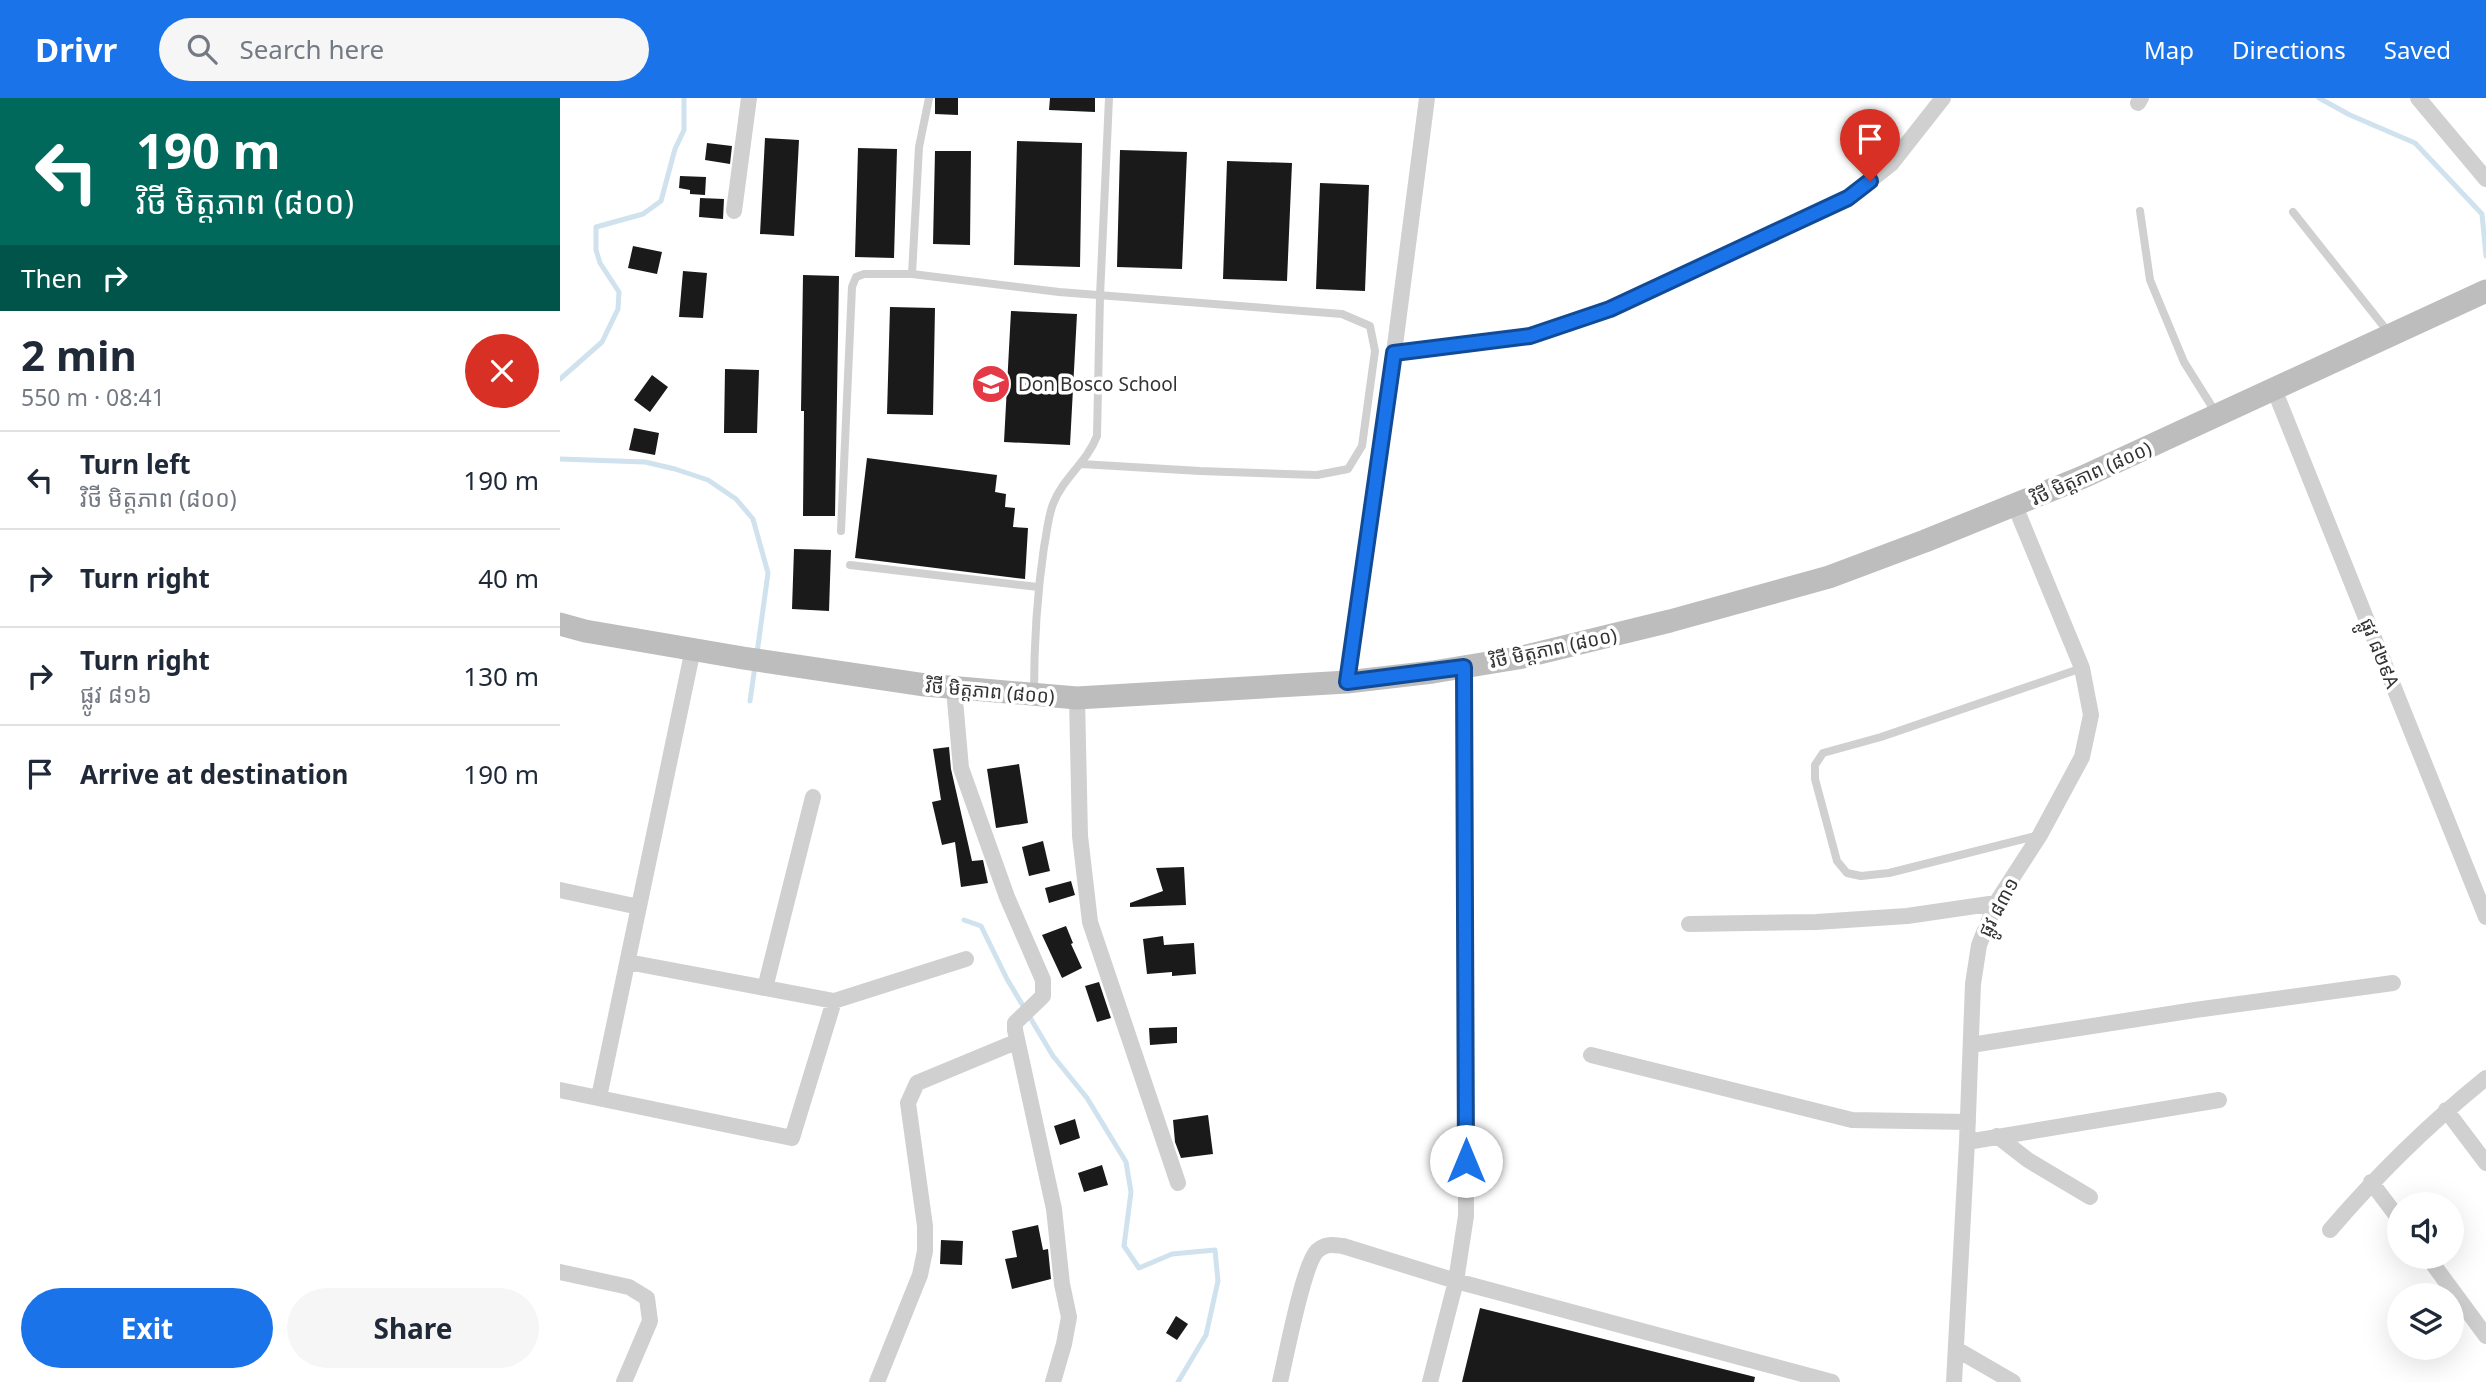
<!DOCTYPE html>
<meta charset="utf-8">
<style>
:root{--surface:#fff;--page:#f6f6f7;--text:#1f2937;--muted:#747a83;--line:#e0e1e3;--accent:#1a73e8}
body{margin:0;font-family:"Noto Sans","Noto Sans Khmer",sans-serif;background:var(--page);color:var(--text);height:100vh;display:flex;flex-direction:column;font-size:26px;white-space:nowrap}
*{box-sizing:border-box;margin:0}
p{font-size:23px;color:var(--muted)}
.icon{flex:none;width:38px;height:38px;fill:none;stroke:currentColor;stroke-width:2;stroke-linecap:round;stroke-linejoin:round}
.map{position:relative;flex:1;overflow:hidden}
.side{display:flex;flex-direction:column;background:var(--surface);width:560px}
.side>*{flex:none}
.hud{background:#00695c;color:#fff;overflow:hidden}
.controls{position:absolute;left:1827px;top:1094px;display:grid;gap:14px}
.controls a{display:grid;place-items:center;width:77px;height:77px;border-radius:50%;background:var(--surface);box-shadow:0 7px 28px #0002;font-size:35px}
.pin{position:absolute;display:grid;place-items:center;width:60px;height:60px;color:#fff;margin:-72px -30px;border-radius:50% 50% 50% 0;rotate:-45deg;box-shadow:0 0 7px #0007}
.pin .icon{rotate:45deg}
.me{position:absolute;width:77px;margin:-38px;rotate:0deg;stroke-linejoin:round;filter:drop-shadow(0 0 5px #0008)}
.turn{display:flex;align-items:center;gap:24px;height:147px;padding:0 21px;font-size:32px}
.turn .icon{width:91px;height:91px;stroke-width:2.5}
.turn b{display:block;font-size:49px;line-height:60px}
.then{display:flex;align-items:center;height:66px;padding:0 21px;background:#0003;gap:14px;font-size:26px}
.round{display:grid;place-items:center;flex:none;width:74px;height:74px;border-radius:37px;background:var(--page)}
.overview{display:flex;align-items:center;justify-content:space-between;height:119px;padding:0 21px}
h1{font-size:42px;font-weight:700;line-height:52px}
.action{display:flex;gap:14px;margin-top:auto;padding:14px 21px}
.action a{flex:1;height:80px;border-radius:42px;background:var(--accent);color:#fff;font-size:28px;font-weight:700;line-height:80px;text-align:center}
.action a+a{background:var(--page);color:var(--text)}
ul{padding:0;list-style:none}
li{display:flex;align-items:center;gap:21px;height:98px;padding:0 21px;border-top:2px solid var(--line)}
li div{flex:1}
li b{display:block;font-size:26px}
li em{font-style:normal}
header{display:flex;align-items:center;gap:42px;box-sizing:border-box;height:98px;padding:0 35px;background:var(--accent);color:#fff}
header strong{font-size:33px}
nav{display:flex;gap:38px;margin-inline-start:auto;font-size:24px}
.search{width:490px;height:63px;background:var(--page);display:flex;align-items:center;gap:18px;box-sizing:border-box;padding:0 24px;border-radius:38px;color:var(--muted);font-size:26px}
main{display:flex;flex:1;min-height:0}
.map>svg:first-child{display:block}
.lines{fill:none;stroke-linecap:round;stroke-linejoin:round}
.stream{stroke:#cfe2ee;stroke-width:5}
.building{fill:#1a1a1a}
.lane{stroke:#d0d0d0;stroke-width:8}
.street{stroke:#d0d0d0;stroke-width:16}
.secondary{stroke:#bdbdbd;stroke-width:23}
.route-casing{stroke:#114b97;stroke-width:18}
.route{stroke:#1a73e8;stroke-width:12}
.labels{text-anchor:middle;stroke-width:7;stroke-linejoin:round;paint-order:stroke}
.poi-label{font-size:19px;fill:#333;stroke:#fff;text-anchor:start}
.street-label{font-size:19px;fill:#333;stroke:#fff}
</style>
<header>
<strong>Drivr</strong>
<div class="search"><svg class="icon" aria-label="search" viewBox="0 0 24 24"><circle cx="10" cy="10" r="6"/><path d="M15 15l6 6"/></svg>Search here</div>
<nav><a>Map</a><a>Directions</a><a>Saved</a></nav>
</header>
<main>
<section class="side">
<div class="hud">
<div class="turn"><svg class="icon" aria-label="left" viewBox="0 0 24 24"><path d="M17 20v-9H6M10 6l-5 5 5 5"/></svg><div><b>190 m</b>វិថី មិត្តភាព (៨០០)</div></div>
<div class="then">Then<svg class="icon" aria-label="right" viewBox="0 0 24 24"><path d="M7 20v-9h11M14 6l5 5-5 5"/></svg></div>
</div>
<div class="overview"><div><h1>2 min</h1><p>550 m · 08:41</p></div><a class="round" style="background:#d93025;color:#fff"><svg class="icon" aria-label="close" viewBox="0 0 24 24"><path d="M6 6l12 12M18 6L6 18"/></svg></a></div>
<ul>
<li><svg class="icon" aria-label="left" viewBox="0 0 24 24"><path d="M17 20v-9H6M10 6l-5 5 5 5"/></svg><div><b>Turn left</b><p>វិថី មិត្តភាព (៨០០)</p></div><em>190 m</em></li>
<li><svg class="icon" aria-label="right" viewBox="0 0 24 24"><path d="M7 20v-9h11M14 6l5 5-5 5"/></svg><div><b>Turn right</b></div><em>40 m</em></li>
<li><svg class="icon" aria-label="right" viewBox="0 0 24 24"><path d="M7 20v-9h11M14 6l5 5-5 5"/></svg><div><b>Turn right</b><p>ផ្លូវ ៨១៦</p></div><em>130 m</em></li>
<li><svg class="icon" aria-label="arrive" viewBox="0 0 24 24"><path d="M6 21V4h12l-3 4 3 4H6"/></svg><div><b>Arrive at destination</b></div><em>190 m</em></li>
</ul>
<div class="action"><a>Exit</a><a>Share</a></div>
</section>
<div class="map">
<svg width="1926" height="1284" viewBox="0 0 1926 1284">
<rect width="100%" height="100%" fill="#fff"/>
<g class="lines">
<!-- stream -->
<path class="stream" d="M1759,0L1790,17L1855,45L1922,116L1926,158
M0,281L42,244L58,211L59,194L40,165L36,152V129L83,116L101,103L115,51L124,32V0
M0,361L85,364L115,371L148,382L176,401L193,421L208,475L197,555
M190,603L195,568
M404,822L421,828L447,881L493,958L527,1000L566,1064L571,1094L564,1148L579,1170L612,1156L655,1152L658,1183L646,1237L618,1284"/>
</g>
<!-- building -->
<path class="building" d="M375,0H398V17L375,16Z
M490,0H535V14L489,12Z
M205,40L239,42L234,138L200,136Z
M457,43L522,45L520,169L454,167Z
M147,45L172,48L170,66L145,62Z
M298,50L337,51L334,160L295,159Z
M560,52L627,54L622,171L557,169Z
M375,53H411L410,147L373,146Z
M667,63L732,65L727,183L663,181Z
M120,78L146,79L145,97L130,96V92L119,90Z
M760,85L809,87L805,193L756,191Z
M140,100L164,101L163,121L139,119Z
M73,148L102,154L97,176L68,170Z
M123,173L147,175L143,220L119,219Z
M243,177L279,178L275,418H243L244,313H241Z
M330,209L375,210L373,317L327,316Z
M451,213L517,216L510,347L444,344Z
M165,271L199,272L197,335H164Z
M92,277L108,289L90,314L74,302Z
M74,330L99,335L95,357L69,352Z
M307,360L437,377L435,394L446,396L445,409L455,410L453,429L468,430L465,481L295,460Z
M234,451L271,452L269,513L232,511Z
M389,649L391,671L412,763L423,762L428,785L401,789L395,744L382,747L372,704L381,702L373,651Z
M459,666L468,725L436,730L427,671Z
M483,743L490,773L469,778L462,749Z
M624,769L626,807L570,809V805L603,793L596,770Z
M511,783L515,797L489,805L485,790Z
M506,828L513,845L511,846L522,870L502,880L482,837Z
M603,838L604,847L634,845L636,876L612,878V874L587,876L583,841Z
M539,884L551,920L537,924L525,888Z
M617,929V945L590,947L589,930Z
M648,1017L653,1056L621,1060L615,1044L613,1022Z
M515,1021L520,1040L500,1047L494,1028Z
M542,1067L548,1087L524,1094L518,1075Z
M478,1127L483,1152L488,1151L491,1181L452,1191L445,1161L457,1159L452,1133Z
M381,1142L403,1143L402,1167L380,1166Z
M920,1210L1195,1279L1194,1284H902Z
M616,1218L628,1226L617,1242L606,1235Z"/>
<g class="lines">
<!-- lane -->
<path class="lane" d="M1580,113L1590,182L1624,264L1656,315
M1733,114L1829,235
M352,176L359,49L369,0
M281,433L292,189L296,179L304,176H352L499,194L782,216L810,228L815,253L802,348L788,371L757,377L640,373L521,366
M290,467L478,489
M474,595C474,545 477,497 484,449C487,434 488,419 493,406C503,380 527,364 537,338L540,198L549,0
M1479,737L1329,775L1301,778L1287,775L1277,763L1255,681V667L1263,655L1321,639L1522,570"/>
<!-- street -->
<path class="street" d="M1858,0L1926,81
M1578,5L1581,0
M174,113L189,0
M834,255L970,238L1050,211L1288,100L1331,66L1383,0
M1714,291L1926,819
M787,584L834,255L867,0
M394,591L401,670L447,799L483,882V898L455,925V932L494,1111L502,1186L509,1219L504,1246L493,1284
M517,600L520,738L530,824L618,1085
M0,792L79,809
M1129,826L1256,824L1347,818L1436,805
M68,864L274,903L406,861
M205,890L253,699
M1411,947L1635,912L1833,885
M1031,957L1292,1022L1408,1024
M0,992L232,1040L274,903
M39,999L133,551
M1886,1012L1926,1065
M1437,1038L1468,1062L1530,1099
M1407,1044L1659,1002
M1811,1084L1839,1121
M1770,1132C1818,1076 1869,1026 1926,980
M1867,1158L1926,1238
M0,1174L69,1189L87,1200L90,1223L64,1284
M1396,1251L1453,1284
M317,1284L360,1177L365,1153V1128L348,1005L357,985L456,944
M720,1284C726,1259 743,1167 757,1153C765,1145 773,1147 783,1148L896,1183L1272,1284
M870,1284L896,1183L906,1118L904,569
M1394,1284L1407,1044L1413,886L1419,847L1436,805L1480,737L1522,659L1531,617L1522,570L1455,408"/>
<!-- secondary -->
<path class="secondary" d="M0,526L25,533L183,560L365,587L517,600L787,584L873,574L958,560L1110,523L1269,479L1365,443L1523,379L1926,193"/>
</g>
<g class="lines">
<defs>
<path id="route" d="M906,1063L904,569L787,584L834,255L970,238L1050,211L1288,100L1310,83"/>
</defs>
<!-- route casing -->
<use href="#route" class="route-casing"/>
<!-- route -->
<use href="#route" class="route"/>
</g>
<!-- icons -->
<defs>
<symbol id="school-disc" viewBox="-11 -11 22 22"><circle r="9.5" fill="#e63946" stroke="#fff"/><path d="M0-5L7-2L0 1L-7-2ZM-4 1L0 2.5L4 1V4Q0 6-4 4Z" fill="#fff"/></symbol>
</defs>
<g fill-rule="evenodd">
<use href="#school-disc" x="409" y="264" width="44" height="44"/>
</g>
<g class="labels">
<!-- poi labels -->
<g class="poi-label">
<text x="458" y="293">Don Bosco School</text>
</g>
<!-- street labels -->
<g class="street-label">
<text transform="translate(1531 375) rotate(-24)" y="7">វិថី មិត្តភាព (៨០០)</text>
<text transform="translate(993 550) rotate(-12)" y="7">វិថី មិត្តភាព (៨០០)</text>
<text transform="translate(1820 555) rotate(68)" y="7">ផ្លូវ ៨២៩A</text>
<text transform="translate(430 593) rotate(5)" y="7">វិថី មិត្តភាព (៨០០)</text>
<text transform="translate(1438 809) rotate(-62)" y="7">ផ្លូវ ៨៣១</text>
</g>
</g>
</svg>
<div class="controls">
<a><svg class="icon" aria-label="sound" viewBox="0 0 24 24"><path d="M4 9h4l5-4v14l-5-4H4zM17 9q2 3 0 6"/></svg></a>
<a><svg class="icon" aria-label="layers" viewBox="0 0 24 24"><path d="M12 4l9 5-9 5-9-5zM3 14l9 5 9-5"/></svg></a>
</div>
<div class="pin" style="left:1310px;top:83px;background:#d93025"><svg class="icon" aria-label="arrive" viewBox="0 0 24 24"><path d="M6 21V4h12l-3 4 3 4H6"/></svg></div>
<svg class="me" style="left:906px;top:1063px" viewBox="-20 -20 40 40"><circle r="19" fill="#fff"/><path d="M0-13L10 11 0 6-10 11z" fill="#1a73e8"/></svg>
</div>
</main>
